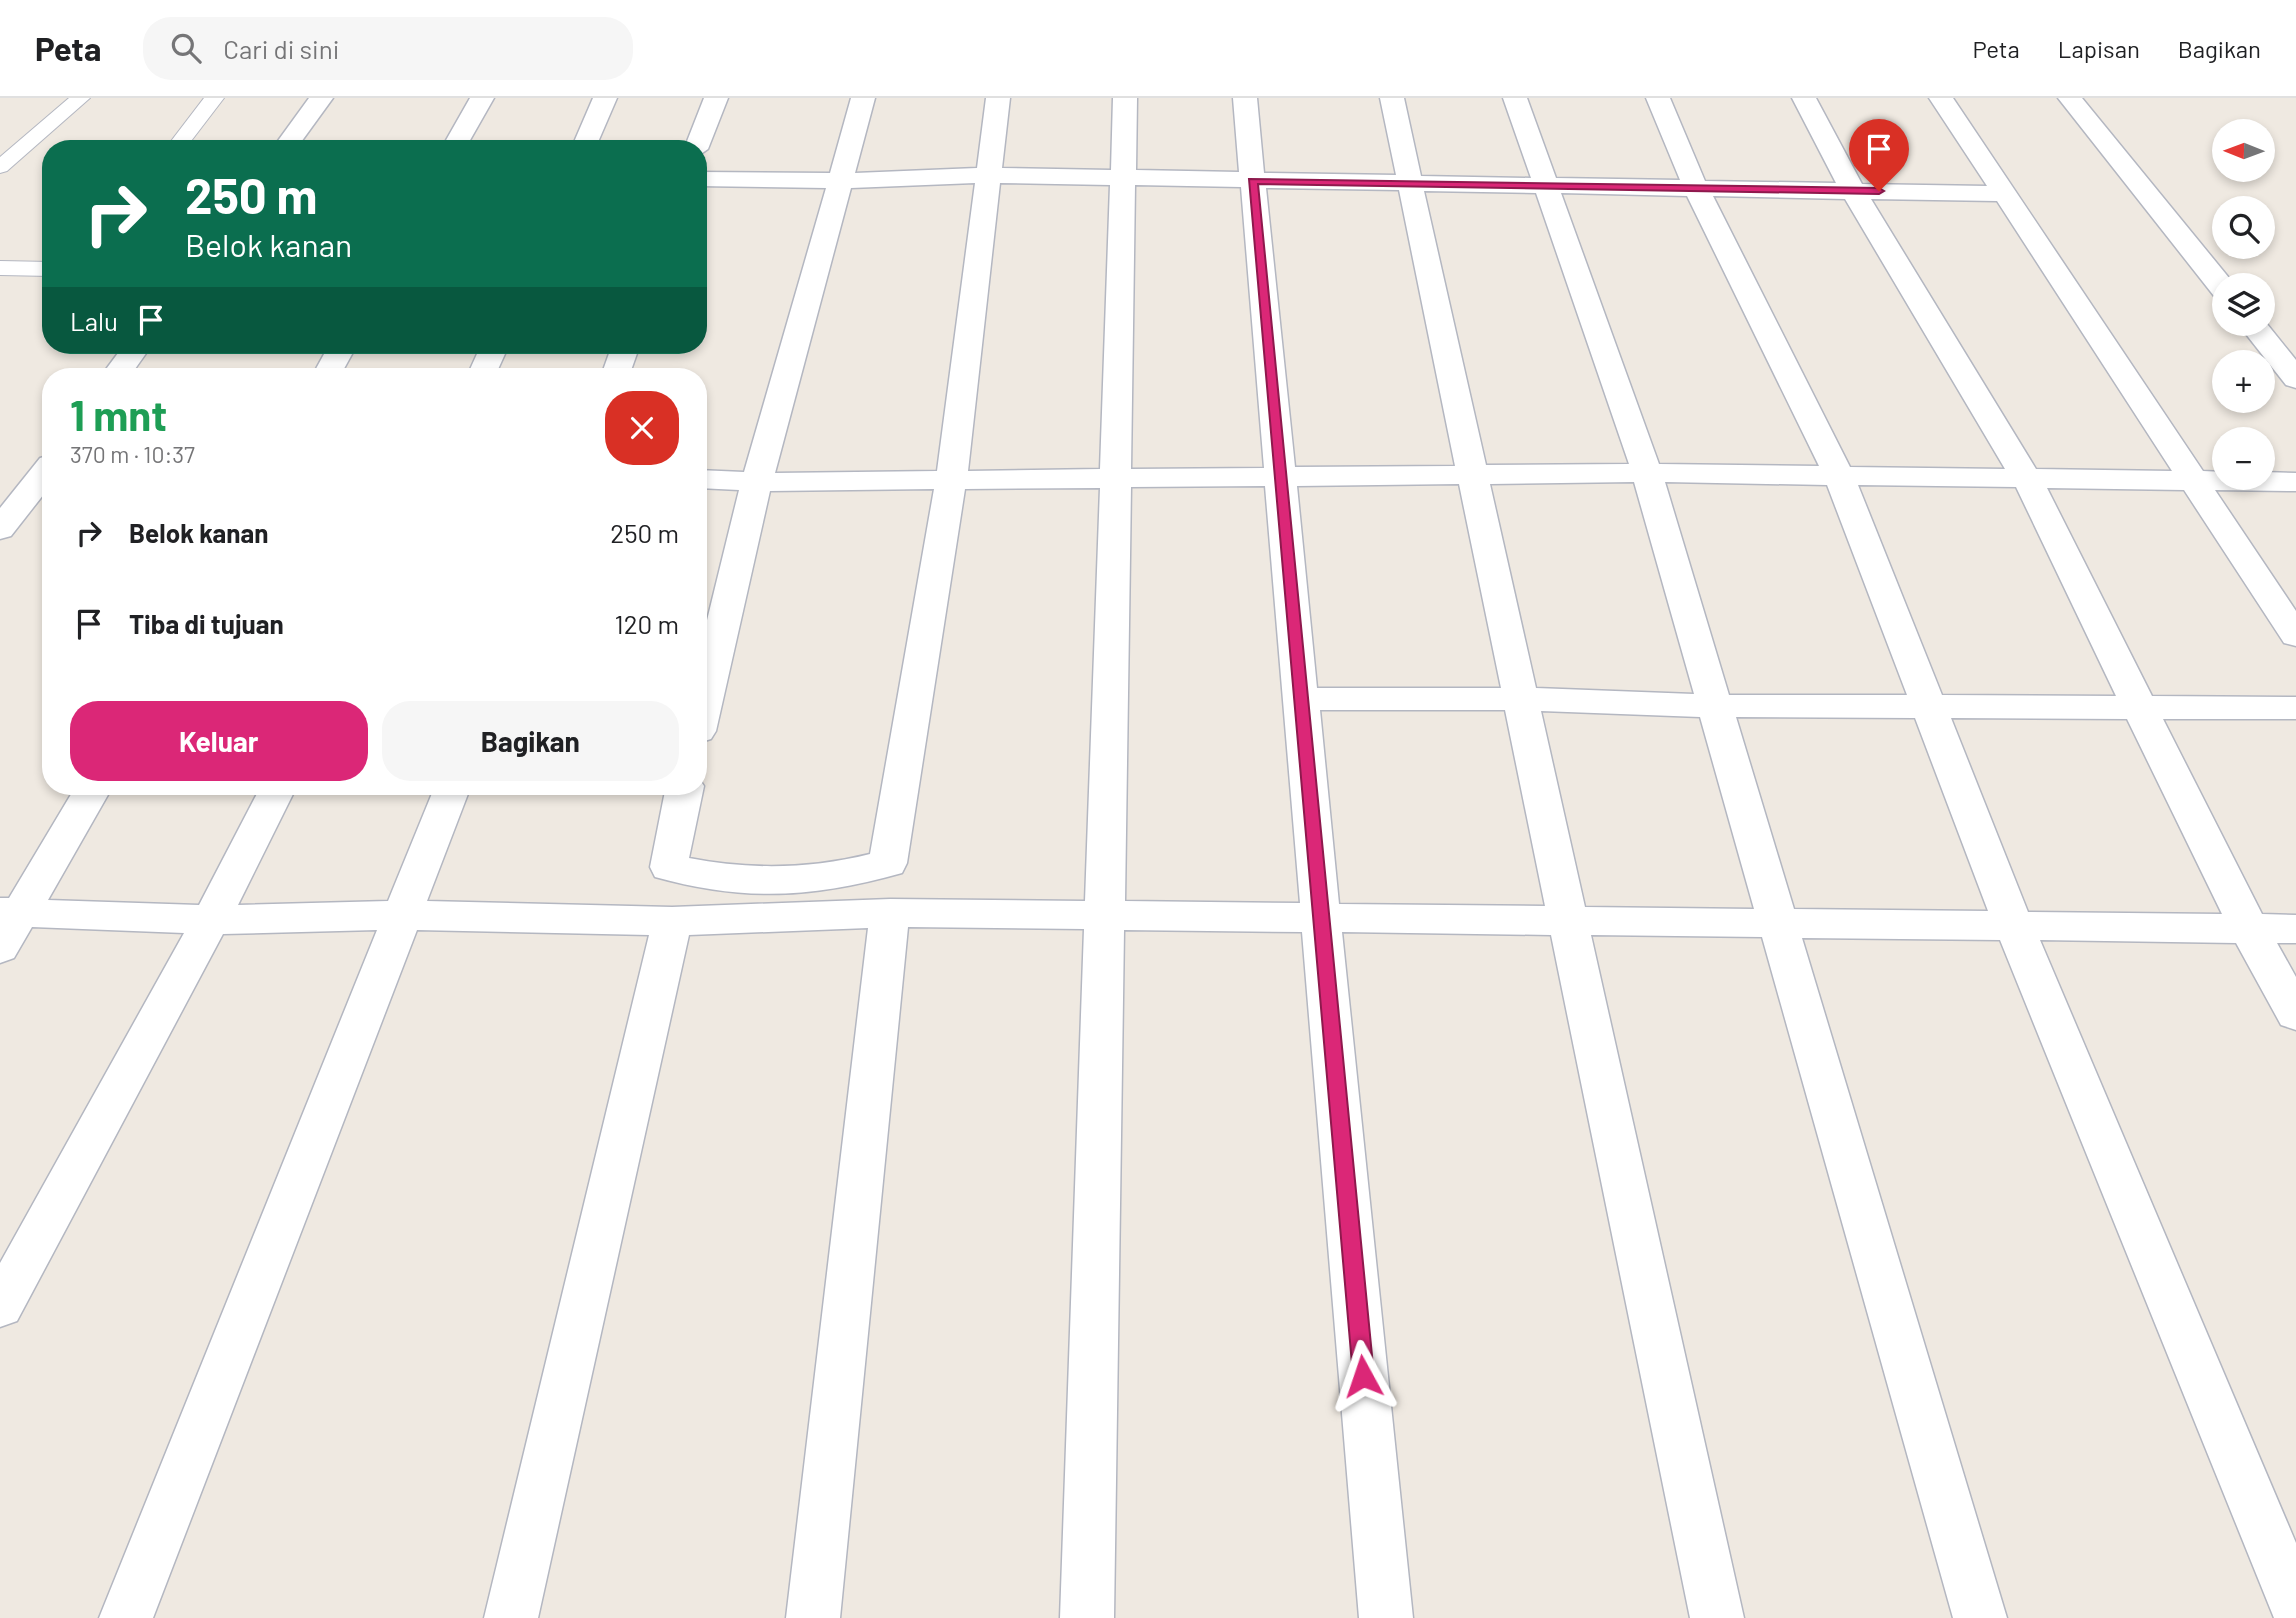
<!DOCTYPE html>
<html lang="id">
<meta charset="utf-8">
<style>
:root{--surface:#fff;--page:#f6f6f6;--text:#202124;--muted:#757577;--line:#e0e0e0;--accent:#db2777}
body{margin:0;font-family:Barlow,sans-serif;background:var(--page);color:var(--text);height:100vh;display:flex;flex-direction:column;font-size:26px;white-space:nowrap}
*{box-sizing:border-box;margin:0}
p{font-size:23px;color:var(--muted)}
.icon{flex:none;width:38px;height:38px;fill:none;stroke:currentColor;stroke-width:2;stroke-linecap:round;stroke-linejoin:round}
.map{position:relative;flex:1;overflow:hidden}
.sheet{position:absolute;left:42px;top:270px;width:665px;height:427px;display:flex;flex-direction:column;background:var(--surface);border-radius:28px;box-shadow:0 4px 10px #0003}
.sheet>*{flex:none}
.banner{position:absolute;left:42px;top:42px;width:665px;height:214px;border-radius:28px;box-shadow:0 4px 10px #0003;background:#0b6e4f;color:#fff;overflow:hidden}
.needle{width:46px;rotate:271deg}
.tools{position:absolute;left:2212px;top:21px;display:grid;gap:14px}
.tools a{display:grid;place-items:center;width:63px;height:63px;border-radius:50%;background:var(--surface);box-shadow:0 4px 10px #0003;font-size:35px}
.pin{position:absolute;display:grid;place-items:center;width:60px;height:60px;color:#fff;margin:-72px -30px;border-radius:50% 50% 50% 0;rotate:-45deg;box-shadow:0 0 7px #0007}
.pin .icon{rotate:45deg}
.me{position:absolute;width:77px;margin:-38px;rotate:355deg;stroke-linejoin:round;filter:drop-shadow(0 0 5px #0008)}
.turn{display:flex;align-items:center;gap:24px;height:147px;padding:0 28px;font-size:32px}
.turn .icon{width:91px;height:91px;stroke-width:2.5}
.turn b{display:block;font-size:49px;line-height:60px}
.then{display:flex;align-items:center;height:66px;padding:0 28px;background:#0003;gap:14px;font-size:26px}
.round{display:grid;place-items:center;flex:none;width:74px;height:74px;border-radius:28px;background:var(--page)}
.headline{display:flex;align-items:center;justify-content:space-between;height:119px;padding:0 28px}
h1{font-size:42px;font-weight:700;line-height:52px;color:#1e9e55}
.primary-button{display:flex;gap:14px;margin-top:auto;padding:14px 28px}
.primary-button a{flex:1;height:80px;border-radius:28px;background:var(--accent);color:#fff;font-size:28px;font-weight:700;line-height:80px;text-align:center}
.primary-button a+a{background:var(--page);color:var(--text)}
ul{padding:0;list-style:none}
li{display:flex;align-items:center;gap:21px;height:91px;padding:0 28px}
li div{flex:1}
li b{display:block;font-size:26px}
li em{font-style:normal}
header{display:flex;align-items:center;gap:42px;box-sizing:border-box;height:98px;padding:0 35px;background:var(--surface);border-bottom:2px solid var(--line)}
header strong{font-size:33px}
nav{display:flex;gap:38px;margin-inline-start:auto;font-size:24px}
.search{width:490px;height:63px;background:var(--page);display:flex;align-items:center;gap:18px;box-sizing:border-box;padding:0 24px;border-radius:28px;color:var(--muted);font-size:26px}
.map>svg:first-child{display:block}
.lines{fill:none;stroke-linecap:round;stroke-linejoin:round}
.service-casing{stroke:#b4b7c1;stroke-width:2}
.minor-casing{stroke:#b4b7c1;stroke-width:3}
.tertiary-casing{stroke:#b4b7c1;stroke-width:3}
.service{fill:#fff;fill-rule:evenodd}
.minor{fill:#fff;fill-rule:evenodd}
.tertiary{fill:#fff;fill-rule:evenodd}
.route{fill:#db2777;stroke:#8e194d;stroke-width:2}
</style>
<header>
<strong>Peta</strong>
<div class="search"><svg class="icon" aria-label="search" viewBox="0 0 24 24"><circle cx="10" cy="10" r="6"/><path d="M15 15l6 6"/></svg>Cari di sini</div>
<nav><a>Peta</a><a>Lapisan</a><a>Bagikan</a></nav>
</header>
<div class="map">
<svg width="2296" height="1520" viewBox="0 0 2296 1520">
<rect width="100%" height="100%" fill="#efe9e1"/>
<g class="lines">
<defs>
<path id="service" d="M69,0H90L7,73L0,75V59Z
M204,0H224L185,51H165Z
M0,163L51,164V178L0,177Z"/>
<path id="minor" d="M470,0H494L465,51H441Z
M593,0H617L595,51H571Z
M704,0H728L708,51L698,58V51H684Z
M851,0H875L855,75L977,70L986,0H1010L1002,70L1111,72L1113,0H1137L1136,72L1239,74L1233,0H1257L1264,75L1396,77L1380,0H1404L1421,78L1531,80L1503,0H1527L1556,80L1680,82L1646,0H1670L1705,83L1836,85L1792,0H1816L1862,86L1987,88L1929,0H1953L2203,373L2224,374V380H2263V374L2296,375V393L2215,392L2296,513V548L2284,545L2184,392L2047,390L2152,598L2296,599V621H2163L2262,816L2296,817V845H2277L2296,879V932L2281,927L2236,845L2040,842L2296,1445V1520H2274L2000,842L1802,840L2007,1520H1953L1762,839L1591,837L1744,1520H1690L1551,837L1342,834L1413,1520H1359L1302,834L1124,832L1114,1520H1060L1084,831L908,829L840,1520H786L868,830L689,837L538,1520H484L649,837L417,832L153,1520H99L377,832L223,836L17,1223L0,1229V1165L184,835L32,829L14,860L0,865V800H9L76,688H113L48,802L199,807L261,688H297L238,807L388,803L435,688H471L427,803L672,809L890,801L1085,803L1100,390L965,391L907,765L902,775C813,800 745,804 655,779L650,769L666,688H698V679L704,688L689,760C750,772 810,771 870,756L934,391L770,393L716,633L711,641L698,645V559L739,392L698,390V372L744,374L826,90L698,88V74L830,75ZM975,85L937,373L775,375L851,90ZM1000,85L1110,87L1100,371L968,373ZM1135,87L1241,89L1264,370L1131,371ZM1266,90L1399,92L1455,368L1295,369ZM1424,93L1536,95L1629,366L1486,367ZM1561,95L1687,98L1819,368L1659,366ZM1713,98L1845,101L2005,371L1850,369ZM1871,101L1997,103L2172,373L2036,371ZM1634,384L1694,596L1536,590L1490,386ZM1665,384L1827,387L1907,597H1729ZM1459,386L1501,590H1317L1297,388ZM1858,387L2016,389L2116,598L1942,597ZM1265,388L1300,805L1125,803L1131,389ZM1320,612H1505L1545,808L1339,806ZM1541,613L1700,619L1754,811L1585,809ZM1736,619L1915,620L1988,813L1794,811ZM1951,620L2127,621L2222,816L2028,814Z
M2058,0H2082L2234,186L2224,187V200L2214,198Z
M2263,221L2296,262V290L2286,287L2238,226H2263Z
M329,247H357L340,278H312Z
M481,247H509L495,278H467Z
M612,247H640L629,278H601Z"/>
<path id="tertiary" d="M309,0H333L296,51H272Z
M124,247H152L130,278H101Z
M51,357V387L11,438L0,441V410L40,360Z"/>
</defs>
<!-- service casing -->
<use href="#service" class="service-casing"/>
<!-- minor casing -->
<use href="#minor" class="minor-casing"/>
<!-- tertiary casing -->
<use href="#tertiary" class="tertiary-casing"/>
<!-- service -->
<use href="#service" class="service"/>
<!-- minor -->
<use href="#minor" class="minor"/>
<!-- tertiary -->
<use href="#tertiary" class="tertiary"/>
</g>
<!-- route -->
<path class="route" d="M1249,81L1879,90L1884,93L1879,96L1258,86L1374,1278L1371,1284L1363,1286L1356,1284L1353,1278Z"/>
</svg>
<div class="tools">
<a><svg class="needle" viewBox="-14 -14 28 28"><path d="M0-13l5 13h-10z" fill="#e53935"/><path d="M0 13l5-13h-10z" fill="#757577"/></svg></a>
<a><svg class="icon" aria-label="search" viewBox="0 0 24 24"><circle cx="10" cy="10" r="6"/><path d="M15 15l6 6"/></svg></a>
<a><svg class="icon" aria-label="layers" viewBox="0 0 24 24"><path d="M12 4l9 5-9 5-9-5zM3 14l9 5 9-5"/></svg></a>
<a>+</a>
<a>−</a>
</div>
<div class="pin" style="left:1879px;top:93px;background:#d93025"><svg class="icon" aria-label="arrive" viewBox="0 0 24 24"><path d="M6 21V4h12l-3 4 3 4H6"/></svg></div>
<svg class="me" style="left:1363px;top:1278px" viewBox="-20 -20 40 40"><path d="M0-17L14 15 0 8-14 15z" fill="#db2777" stroke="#fff" stroke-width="4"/></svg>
<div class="banner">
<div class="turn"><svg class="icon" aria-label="right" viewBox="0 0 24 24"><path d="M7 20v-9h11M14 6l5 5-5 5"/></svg><div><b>250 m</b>Belok kanan</div></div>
<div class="then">Lalu<svg class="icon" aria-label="arrive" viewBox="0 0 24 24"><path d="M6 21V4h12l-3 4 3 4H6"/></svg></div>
</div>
<section class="sheet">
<div class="headline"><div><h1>1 mnt</h1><p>370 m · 10:37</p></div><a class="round" style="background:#d93025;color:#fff"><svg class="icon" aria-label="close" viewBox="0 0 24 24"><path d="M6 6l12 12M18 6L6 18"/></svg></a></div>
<ul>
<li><svg class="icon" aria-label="right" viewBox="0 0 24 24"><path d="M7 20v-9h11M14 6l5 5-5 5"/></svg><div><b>Belok kanan</b></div><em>250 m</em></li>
<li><svg class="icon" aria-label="arrive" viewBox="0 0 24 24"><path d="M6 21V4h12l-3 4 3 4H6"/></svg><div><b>Tiba di tujuan</b></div><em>120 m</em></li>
</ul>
<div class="primary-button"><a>Keluar</a><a>Bagikan</a></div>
</section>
</div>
